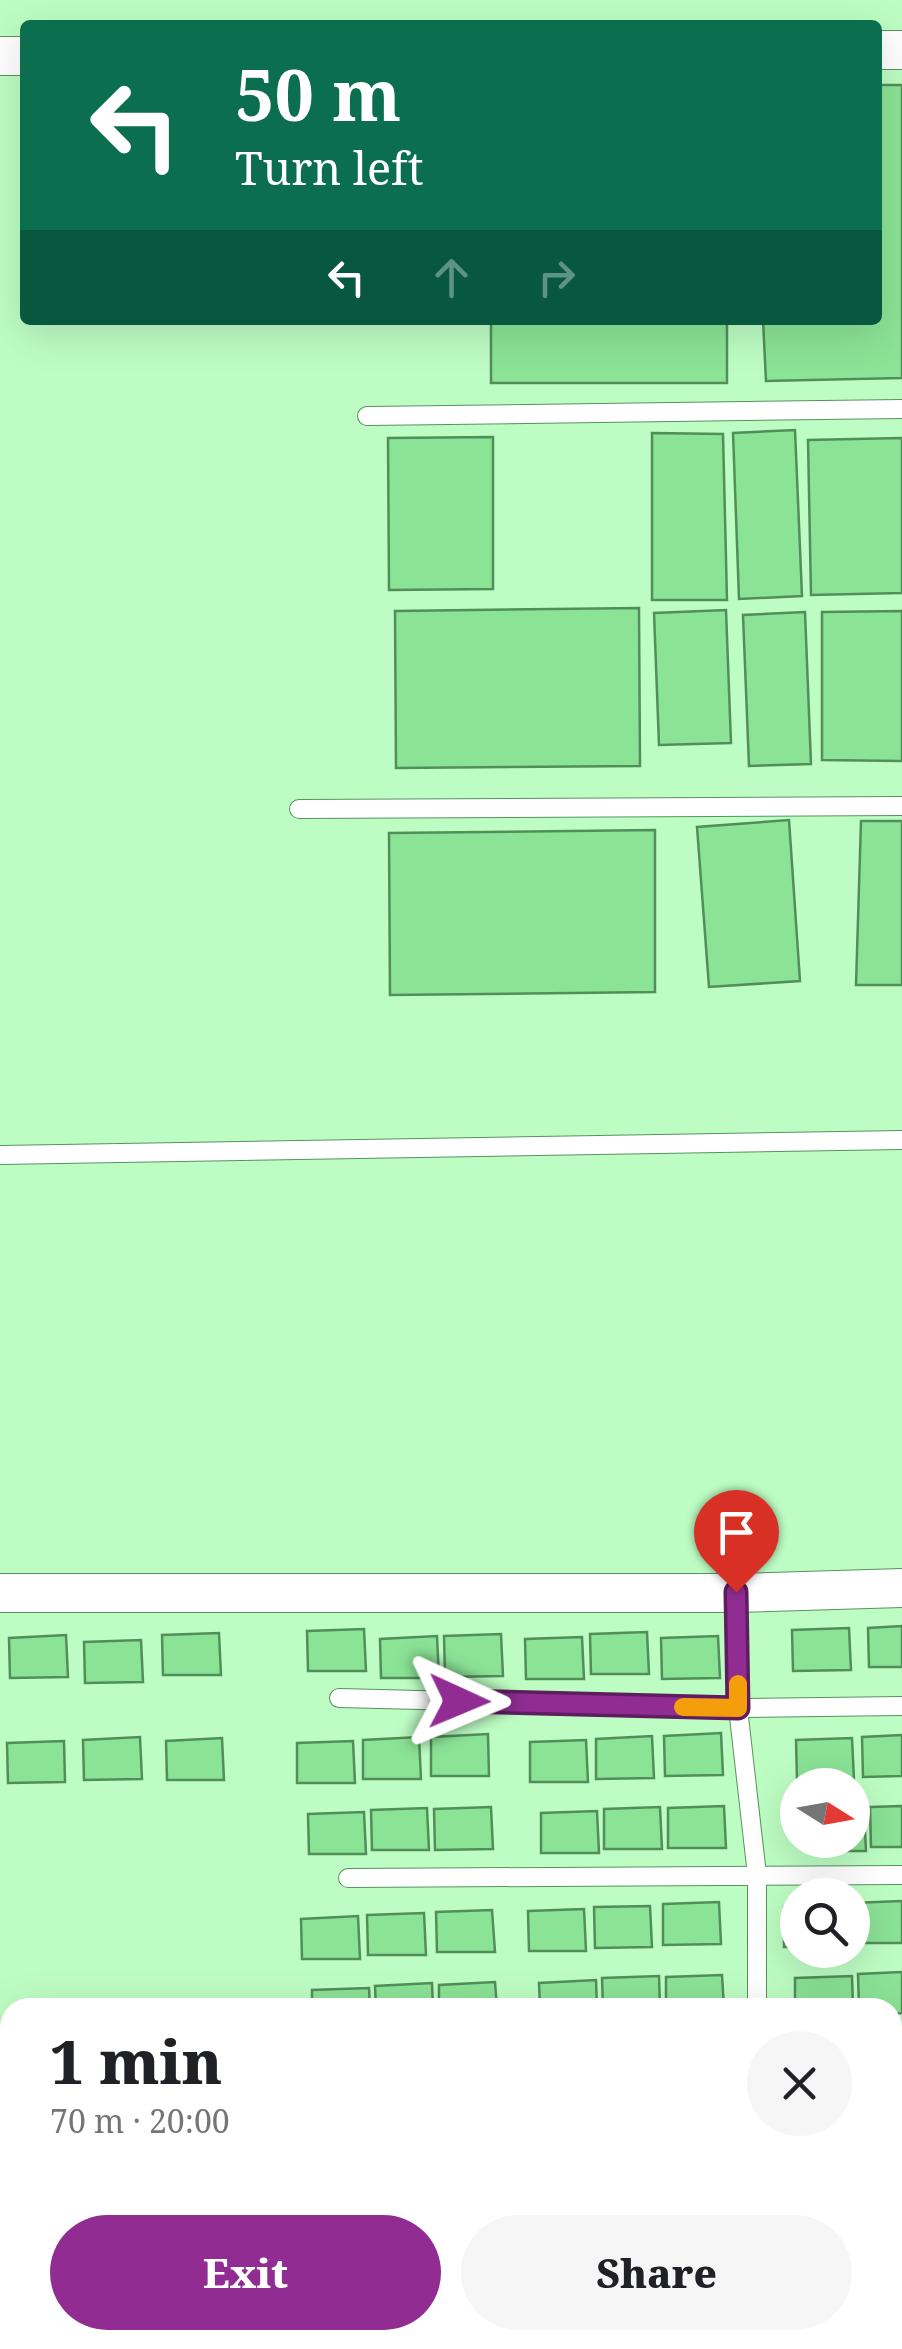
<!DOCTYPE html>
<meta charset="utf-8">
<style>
:root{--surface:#fff;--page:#f6f6f6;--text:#202124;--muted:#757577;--accent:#902c92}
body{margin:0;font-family:"Noto Serif",serif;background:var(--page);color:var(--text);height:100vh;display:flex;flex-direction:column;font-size:38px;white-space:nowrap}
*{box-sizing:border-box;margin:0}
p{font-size:32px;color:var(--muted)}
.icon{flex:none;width:55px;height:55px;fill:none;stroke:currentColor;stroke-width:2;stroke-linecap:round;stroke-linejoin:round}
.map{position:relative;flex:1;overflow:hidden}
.side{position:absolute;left:0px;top:1998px;width:902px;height:352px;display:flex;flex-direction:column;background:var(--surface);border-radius:30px 30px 0 0;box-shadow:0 10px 40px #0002}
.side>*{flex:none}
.top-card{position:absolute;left:20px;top:20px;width:862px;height:305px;border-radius:10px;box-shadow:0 10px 40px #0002;background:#0b6e4f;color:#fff;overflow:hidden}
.needle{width:65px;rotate:101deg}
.tools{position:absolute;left:780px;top:1768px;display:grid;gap:20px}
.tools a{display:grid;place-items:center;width:90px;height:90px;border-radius:50%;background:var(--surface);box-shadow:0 10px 40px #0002;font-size:50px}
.pin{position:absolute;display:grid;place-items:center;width:85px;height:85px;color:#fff;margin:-102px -42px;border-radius:50% 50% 50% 0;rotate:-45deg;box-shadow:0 0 10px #0007}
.pin .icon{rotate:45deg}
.me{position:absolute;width:110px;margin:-55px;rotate:91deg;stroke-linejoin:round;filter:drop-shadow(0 0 8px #0008)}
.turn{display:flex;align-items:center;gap:35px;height:210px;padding:0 50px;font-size:45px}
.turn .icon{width:130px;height:130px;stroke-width:2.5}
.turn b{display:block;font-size:70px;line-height:85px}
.lanes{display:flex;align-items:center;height:95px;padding:0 50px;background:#0003;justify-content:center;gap:50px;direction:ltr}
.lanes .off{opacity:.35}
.round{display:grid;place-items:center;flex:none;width:105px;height:105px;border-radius:52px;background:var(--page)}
.head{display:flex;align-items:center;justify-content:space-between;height:170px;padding:0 50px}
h1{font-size:60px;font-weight:800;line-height:75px}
.button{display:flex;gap:20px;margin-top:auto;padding:20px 50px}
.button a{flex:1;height:115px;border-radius:60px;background:var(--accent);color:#fff;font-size:40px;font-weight:800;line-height:115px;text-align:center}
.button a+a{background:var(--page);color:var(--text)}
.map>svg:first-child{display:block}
.building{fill:#8be396;stroke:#528e5a;stroke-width:2.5}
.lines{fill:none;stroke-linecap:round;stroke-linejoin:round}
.service-casing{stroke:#56935e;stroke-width:20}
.minor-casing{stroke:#56935e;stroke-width:40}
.service{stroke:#fff;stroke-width:18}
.minor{stroke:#fff;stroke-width:38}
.route-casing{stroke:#5e1d5f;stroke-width:25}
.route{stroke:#902c92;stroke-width:18}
.slow{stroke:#f59e0b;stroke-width:18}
</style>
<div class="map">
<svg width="902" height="2349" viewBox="0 0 902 2349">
<rect width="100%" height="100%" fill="#bdfdc3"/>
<!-- building -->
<path class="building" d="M878,85H902V378L766,381L763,320H878Z
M491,320H727V383H491Z
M795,430L802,596L739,599L733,433Z
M652,433L723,434L727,600H652Z
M493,437V589L389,590L388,438Z
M902,438V593L811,595L808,440Z
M639,608L640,766L396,768L395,611Z
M726,610L731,743L659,745L654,613Z
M902,611V761L822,760V612Z
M805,612L811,764L749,766L743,615Z
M789,820L800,981L709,987L697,827Z
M861,821H902V985H856Z
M655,830V992L390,995L389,833Z
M902,1626V1667H869L868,1628Z
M849,1628L851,1670L793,1671L792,1630Z
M364,1629L366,1671H308L307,1631Z
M647,1632L649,1674H591L590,1634Z
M219,1633L221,1675H163L162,1635Z
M501,1634L503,1676L445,1677L444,1636Z
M66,1635L68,1677L10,1678L9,1638Z
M437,1636L439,1678H381L380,1639Z
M718,1636L720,1678L662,1679L661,1638Z
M582,1637L584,1679H526L525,1639Z
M141,1640L143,1682L85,1683L84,1642Z
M721,1733L723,1775L665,1776L664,1736Z
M488,1734L489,1776H431V1737Z
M902,1735V1776L863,1777L862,1737Z
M652,1736L654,1778L596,1779V1739Z
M140,1737L142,1779L84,1780L83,1740Z
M419,1737L421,1779H363V1740Z
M222,1738L224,1780H167L166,1741Z
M852,1738L854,1780H797L796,1740Z
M586,1740L588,1782H530V1742Z
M64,1741L65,1782L8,1783L7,1743Z
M353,1741L355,1783H297V1743Z
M724,1806L726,1848H668V1808Z
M902,1806V1847H871L870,1807Z
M491,1807L493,1849L435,1850L434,1809Z
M660,1807L662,1849H604V1809Z
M427,1808L429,1850H372L371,1810Z
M852,1809H864L866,1851H808V1840H852Z
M597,1811L599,1853H541V1813Z
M364,1812L366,1854H309L308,1814Z
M902,1901V1943H852V1903Z
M719,1902L721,1944L663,1945V1904Z
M650,1906L652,1947L595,1948L594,1907Z
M798,1906V1947H784V1907Z
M584,1909L586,1951H529L528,1911Z
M492,1910L495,1952H437L436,1912Z
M424,1913L426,1955H368L367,1915Z
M358,1916L360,1959H302L301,1919Z
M902,1972V2013L892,2014V2008H859L858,1974Z
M722,1975L724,2008H666V1977Z
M659,1976L660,2008H603L602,1978Z
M852,1976L853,2008H795V1978Z
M596,1980L597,2008H540L539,1983Z
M495,1982L497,2008H439V1985Z
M432,1983L433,2008H376L375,1986Z
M369,1988L370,2008H312V1990Z
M892,2086H902V2126L892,2127Z
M902,2156V2197H892V2157Z
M902,2254V2296H892V2255Z
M902,2325V2349H883V2340H892V2326Z
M429,2340L430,2349H373V2341Z
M436,2340H493V2349H437Z
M541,2340H598V2349H541Z
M604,2340H661V2349H604Z
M668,2340H725V2349H668Z
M820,2340H877V2349H820Z
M366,2343V2349H310V2345Z"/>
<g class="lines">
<defs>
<path id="service" d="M367,416L902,409
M299,809L902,806
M0,1155L902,1140
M736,1593L738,1708L757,1875V2008
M339,1698L738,1708L902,1706
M348,1878L902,1875
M892,2050H902
M892,2224H902
M758,2340V2349"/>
<path id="minor" d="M878,50H902
M0,56H25
M0,1593H736L902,1588"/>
</defs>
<!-- service casing -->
<use href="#service" class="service-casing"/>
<!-- minor casing -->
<use href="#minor" class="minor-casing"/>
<!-- service -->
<use href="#service" class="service"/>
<!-- minor -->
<use href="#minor" class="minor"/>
</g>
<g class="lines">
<defs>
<path id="route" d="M459,1701L738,1708L736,1592"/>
</defs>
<!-- route casing -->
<use href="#route" class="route-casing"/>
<!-- route -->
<use href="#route" class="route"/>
<!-- slow -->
<path class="slow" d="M683,1707L738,1708V1684"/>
</g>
</svg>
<div class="tools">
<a><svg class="needle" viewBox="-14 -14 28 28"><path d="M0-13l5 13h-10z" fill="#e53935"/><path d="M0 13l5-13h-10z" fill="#757577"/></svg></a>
<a><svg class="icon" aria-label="search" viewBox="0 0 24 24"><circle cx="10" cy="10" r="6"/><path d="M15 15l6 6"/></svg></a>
</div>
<div class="pin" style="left:736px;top:1592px;background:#d93025"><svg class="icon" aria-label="arrive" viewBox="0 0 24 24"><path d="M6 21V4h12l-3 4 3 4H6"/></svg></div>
<svg class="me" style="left:459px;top:1701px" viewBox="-20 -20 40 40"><path d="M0-17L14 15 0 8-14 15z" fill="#902c92" stroke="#fff" stroke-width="4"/></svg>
<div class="top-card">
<div class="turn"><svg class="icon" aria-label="left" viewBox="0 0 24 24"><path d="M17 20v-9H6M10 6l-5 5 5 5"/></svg><div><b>50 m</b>Turn left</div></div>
<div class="lanes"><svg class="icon" aria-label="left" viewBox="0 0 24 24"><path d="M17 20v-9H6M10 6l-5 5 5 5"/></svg><svg class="icon off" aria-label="ahead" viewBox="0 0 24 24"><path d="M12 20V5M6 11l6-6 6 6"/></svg><svg class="icon off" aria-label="right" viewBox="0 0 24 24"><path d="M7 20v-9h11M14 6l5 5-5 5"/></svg></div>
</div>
<section class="side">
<div class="head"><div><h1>1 min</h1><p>70 m · 20:00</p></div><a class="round"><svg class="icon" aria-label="close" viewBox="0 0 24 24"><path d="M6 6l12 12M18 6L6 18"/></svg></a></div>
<div class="button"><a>Exit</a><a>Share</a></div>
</section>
</div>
